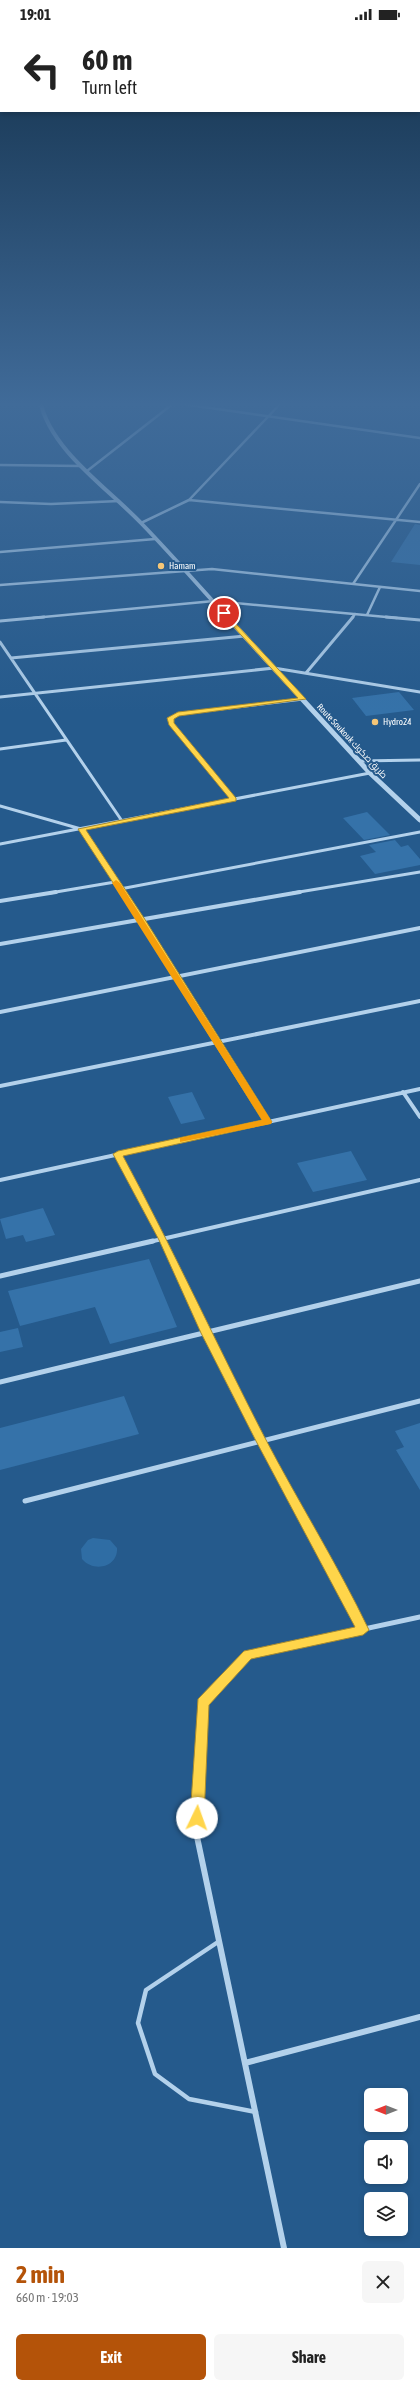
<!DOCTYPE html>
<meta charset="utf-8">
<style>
:root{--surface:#fff;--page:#f6f6f6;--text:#222;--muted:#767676;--accent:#b45309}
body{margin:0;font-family:"Asap Condensed",Cairo,sans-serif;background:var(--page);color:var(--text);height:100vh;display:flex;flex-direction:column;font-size:15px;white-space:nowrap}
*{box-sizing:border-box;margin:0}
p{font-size:13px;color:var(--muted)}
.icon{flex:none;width:22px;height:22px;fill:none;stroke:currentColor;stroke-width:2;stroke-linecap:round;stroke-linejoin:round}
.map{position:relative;height:2220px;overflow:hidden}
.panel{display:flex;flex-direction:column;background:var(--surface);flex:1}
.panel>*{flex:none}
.hud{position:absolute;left:0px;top:0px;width:420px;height:84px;box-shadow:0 2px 6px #0003;background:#fff;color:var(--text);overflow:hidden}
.needle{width:26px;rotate:270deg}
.buttons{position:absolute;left:364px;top:2060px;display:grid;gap:8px}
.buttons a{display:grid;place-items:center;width:44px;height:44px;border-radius:6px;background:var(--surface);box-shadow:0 2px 6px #0003;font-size:20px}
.pin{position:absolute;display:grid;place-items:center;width:34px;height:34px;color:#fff;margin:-17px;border:2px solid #fff;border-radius:50%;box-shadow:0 1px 4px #0007}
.me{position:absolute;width:44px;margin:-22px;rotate:3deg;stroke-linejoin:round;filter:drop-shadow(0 0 3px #0008)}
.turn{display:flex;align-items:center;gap:14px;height:84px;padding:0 16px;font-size:18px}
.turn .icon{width:52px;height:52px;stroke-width:2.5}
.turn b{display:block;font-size:28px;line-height:34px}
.round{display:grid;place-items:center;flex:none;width:42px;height:42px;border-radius:6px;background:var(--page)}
.headline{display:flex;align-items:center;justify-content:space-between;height:68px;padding:0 16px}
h1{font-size:24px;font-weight:700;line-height:30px;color:var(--accent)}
.cta{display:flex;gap:8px;margin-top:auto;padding:8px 16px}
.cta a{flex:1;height:46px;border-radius:6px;background:var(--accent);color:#fff;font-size:16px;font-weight:700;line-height:46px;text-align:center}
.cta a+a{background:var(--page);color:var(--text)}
.status{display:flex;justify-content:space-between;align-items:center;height:28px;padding:0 20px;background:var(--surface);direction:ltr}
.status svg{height:11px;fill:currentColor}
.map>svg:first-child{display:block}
.green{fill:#2f6da4}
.building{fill:#3572a9}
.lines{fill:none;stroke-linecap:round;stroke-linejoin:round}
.service{stroke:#b3d1eb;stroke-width:4.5}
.minor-far4{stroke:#b3d1eb;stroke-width:2.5}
.minor-far3{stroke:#b3d1eb;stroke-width:3}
.minor-far2{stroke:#b3d1eb;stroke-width:4}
.minor-far1{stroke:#b3d1eb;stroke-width:5}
.minor{stroke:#b3d1eb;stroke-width:6}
.tertiary-far1{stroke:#b3d1eb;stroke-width:4}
.tertiary{stroke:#b3d1eb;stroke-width:5}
.route{fill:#ffd54a;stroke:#a68a30}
.slow{fill:#f59e0b}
.poi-dot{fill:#f5c677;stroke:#255a8c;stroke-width:1.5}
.labels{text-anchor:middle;stroke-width:4;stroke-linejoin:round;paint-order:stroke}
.far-poi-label{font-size:9px;fill:#fff;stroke:#255a8c;text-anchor:start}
.far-street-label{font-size:9px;fill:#fff;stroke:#255a8c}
</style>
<div class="status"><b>19:01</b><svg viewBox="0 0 49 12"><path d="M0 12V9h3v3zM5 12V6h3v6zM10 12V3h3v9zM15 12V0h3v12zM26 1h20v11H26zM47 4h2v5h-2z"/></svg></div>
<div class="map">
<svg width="420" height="2220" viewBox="0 0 420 2220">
<rect width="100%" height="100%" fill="#255a8c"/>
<!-- green -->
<path class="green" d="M93,1510L110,1512L117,1520C118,1539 94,1545 82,1531L81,1521L88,1512Z"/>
<!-- building -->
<path class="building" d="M415,496L420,497V537L391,534Z
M399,664L414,682L366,688L352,670Z
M367,784L390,807L364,812L343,790Z
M395,812L401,819L408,817L420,831V837L375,846L360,828L376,824L369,817Z
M192,1064L205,1091L181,1096L168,1069Z
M351,1123L367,1152L313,1164L297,1135Z
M43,1180L55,1207L26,1214L23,1207L6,1211L0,1191Z
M149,1231L177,1299L110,1316L95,1279L20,1298L8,1263Z
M18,1300L23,1319L0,1324V1304Z
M124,1368L139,1406L0,1442V1400Z
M420,1395V1462L396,1422L404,1419L395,1403Z"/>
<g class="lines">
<!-- service -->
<path class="service" d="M218,1914L146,1962L138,1995L155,2046L189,2071L256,2084"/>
<!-- minor-far4 -->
<path class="minor-far4" d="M161,373L420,410
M0,437L81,438
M87,443L174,375
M189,472L420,494
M0,474L51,476L119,473
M141,495L189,472L283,373
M0,524L155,511
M353,556L420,456
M0,557L212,541L420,563
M367,587L380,559
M33,590L214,573L397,590
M352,590L355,586"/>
<!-- minor-far3 -->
<path class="minor-far3" d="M386,589L420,592
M0,593L44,589
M0,614L122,793
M11,630L245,608
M306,645L353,589
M0,669L274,640L420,664
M0,721L66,712
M359,733L420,732
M233,771L171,696L170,690L178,686L303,671
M0,778L81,801L123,865
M0,816L370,745
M120,861L420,804
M50,865L115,854
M293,865L420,844"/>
<!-- minor-far2 -->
<path class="minor-far2" d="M123,864L268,1093
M0,873L56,864
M0,916L300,864
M0,984L420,900
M0,1058L420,973
M403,1064L420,1089
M118,1126L165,1214
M0,1152L420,1061
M149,1214L420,1152"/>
<!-- minor-far1 -->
<path class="minor-far1" d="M164,1213C224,1346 294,1474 363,1602
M0,1248L153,1213
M0,1354L420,1253
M25,1473L420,1373
M219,1657L248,1626L420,1589"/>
<!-- minor -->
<path class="minor" d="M220,1656L203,1675L196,1804L284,2220
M245,2035L420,1989"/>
<!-- tertiary-far1 -->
<path class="tertiary-far1" d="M40,373C51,423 108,460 142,496C171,526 199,558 228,590"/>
<!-- tertiary -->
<path class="tertiary" d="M227,589L370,745L420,792"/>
</g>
<!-- sky -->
<linearGradient id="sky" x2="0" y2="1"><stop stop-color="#14324d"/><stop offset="0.55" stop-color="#406b99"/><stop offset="1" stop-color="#406b99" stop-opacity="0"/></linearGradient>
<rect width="420" height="684" fill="url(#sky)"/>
<!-- route -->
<path class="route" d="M224,583L306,671L179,688L174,691V695L236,770V773L86,802L144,890L272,1094L268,1096L123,1128C173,1221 217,1317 265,1410C299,1475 338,1537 369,1602L363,1607L251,1631L209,1677L204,1790L202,1794L197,1796L192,1794L190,1790L198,1671L244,1623L355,1599L256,1413L201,1305L159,1212L113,1126L118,1123L262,1092L136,890L78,801L229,770L169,697L167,690L178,684L298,670L222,586Z"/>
<!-- slow -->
<path class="slow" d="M116,852L120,855L272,1094L271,1096L180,1114V1110L262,1092L112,855Z"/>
<!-- markers -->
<g class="poi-dot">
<circle cx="161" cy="538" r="4"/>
<circle cx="375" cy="694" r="4"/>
</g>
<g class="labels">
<!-- far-poi labels -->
<g class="far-poi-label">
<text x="169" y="541">Hamam</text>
<text x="383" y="697">Hydro24</text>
</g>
<!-- far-street labels -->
<g class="far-street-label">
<text transform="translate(352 713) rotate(47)" y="3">Route Soukouk طريق صكوك</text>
</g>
</g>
</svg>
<div class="buttons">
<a><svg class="needle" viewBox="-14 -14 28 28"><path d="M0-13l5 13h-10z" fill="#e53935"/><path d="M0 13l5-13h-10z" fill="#767676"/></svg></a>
<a><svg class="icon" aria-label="sound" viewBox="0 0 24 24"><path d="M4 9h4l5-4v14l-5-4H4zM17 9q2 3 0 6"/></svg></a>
<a><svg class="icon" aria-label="layers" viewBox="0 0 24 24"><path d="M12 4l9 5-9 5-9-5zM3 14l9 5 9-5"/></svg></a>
</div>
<div class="pin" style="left:224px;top:585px;background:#d93025"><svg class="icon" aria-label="arrive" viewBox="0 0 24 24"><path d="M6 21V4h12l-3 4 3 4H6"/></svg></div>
<svg class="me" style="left:197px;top:1790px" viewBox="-20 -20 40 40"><circle r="19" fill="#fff"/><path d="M0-13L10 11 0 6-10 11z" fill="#ffd54a"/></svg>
<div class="hud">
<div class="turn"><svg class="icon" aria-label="left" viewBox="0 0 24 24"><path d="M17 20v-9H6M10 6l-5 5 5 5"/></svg><div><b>60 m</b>Turn left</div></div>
</div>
</div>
<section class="panel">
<div class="headline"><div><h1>2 min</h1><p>660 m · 19:03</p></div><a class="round"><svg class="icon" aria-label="close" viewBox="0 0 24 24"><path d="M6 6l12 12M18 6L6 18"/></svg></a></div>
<div class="cta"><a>Exit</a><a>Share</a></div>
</section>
